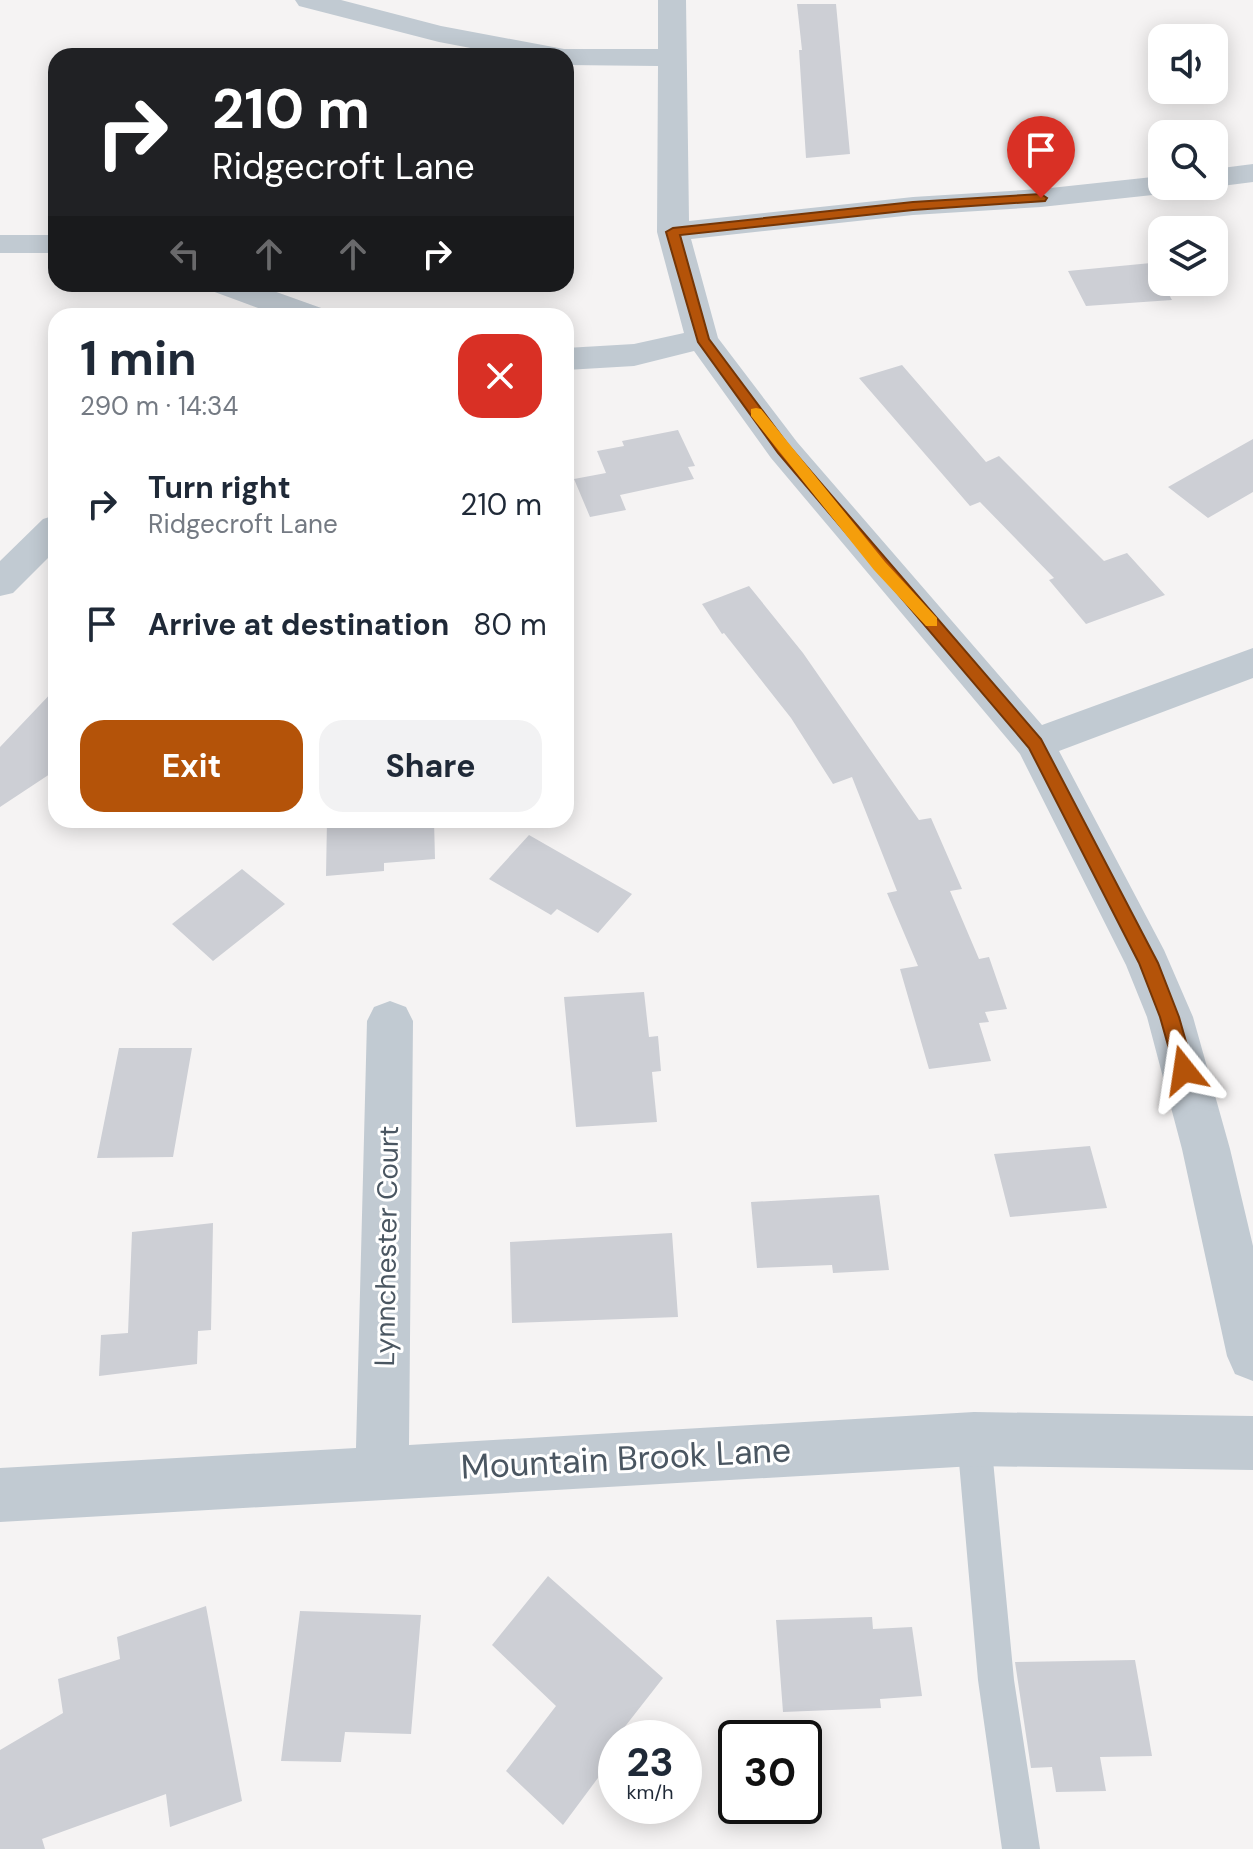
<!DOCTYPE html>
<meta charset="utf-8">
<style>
:root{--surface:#fff;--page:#f2f2f3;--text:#1f2937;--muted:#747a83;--accent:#b45309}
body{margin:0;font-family:"DM Sans",sans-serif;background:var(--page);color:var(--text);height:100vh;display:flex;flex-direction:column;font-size:30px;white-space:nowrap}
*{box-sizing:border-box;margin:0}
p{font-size:26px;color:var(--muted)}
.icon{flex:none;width:44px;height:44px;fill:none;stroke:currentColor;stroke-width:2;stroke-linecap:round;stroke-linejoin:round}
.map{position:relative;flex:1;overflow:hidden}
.drawer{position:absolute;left:48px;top:308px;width:526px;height:520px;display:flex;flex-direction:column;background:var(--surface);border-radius:24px;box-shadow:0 4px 20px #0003}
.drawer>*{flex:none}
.banner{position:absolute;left:48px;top:48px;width:526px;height:244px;border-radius:24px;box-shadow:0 4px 20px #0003;background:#202124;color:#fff;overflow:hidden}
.tools{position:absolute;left:1148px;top:24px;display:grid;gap:16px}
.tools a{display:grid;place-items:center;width:80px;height:80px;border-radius:16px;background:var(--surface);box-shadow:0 4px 20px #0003;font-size:40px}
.speed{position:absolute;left:598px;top:1720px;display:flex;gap:16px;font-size:40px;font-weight:700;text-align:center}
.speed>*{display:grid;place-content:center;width:104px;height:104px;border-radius:50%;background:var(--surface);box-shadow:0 4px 20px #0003;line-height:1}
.speed small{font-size:20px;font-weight:400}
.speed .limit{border:4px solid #111;border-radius:12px;background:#fff;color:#111}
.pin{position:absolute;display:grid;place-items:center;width:68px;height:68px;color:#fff;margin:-82px -34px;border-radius:50% 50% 50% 0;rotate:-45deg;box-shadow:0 0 8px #0007}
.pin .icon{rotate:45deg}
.me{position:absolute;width:88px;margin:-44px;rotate:345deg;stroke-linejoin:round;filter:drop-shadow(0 0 6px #0008)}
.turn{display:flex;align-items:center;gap:28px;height:168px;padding:0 32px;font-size:36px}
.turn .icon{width:104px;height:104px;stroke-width:2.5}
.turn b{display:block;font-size:56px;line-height:68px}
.lanes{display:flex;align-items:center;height:76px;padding:0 32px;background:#0003;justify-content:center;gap:40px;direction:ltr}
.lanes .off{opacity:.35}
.round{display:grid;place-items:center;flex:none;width:84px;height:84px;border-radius:24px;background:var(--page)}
.headline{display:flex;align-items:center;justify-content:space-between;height:136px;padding:0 32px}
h1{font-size:48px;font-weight:700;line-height:60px}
.primary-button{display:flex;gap:16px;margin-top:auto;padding:16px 32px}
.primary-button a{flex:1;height:92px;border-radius:24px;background:var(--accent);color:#fff;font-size:32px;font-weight:700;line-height:92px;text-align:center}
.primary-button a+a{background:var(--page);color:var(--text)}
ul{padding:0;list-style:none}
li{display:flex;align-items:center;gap:24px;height:120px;padding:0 32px}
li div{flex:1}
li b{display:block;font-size:30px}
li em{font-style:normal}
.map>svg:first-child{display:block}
.building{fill:#cdcfd5}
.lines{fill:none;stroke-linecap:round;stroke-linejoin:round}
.lane{fill:#c1cad2;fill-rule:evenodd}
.street{fill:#c1cad2;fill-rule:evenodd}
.route{fill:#b45309;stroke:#753606;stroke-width:2}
.slow{fill:#f59e0b}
.labels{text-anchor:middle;stroke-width:6;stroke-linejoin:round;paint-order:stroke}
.street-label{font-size:28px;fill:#4a5661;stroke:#fff}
.near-street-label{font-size:34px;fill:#4a5661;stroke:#fff}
</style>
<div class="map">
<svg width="1253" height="1849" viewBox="0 0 1253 1849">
<rect width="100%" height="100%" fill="#f5f3f3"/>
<!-- building -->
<path class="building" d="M797,4H836L850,154L806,158L799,50H802Z
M1151,263L1172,300L1086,306L1068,271Z
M902,365L986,462L999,456L1104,561L1127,553L1165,595L1086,624L1049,580L1054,578L980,502L970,506L859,378Z
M678,430L695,466L688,467L694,479L620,495L626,510L590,517L574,479L606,473L597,451L624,446L622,441Z
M1253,439V492L1208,518L1168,487Z
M749,586L803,653L919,820L931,818L962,889L950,891L979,959L989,957L1007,1009L985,1012L989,1022L979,1023L991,1061L929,1069L900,969L918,966L887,893L897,891L852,777L833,784L791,718L724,633L722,634L702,604Z
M56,688V770L0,807V747Z
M327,820H434L435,859L384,863V871L326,876Z
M529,835L632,894L598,933L557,909L551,915L489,879Z
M242,869L285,904L213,961L172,924Z
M644,992L649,1037L658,1036L661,1071L652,1072L657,1122L576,1127L564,997Z
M119,1048H192L173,1157L97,1158Z
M1090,1146L1107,1208L1010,1217L994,1154Z
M879,1195L889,1270L833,1273L832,1265L757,1268L751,1202Z
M213,1223L211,1330L198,1331L197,1364L99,1376L101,1335L128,1333L132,1232Z
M672,1233L678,1317L512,1323L510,1242Z
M548,1576L663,1678L616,1738L610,1750L615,1755L563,1825L506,1771L556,1706L492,1645Z
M206,1606L242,1801L170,1827L166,1794L42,1839L45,1849H0V1750L63,1713L58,1679L120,1659L117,1637Z
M300,1611L421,1615L411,1734L345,1732L341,1762L281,1761Z
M872,1617L873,1629L912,1627L922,1696L880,1699L881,1708L783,1712L776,1620Z
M1135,1660L1152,1756L1100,1757L1106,1791L1056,1792L1052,1767L1031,1768L1015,1662Z"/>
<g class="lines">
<!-- lane -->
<path class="lane" d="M974,1422L986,1427L991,1439L1014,1680L1040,1849H1002L978,1680L957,1439L962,1427Z"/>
<!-- street -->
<path class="street" d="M295,0H341L441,26L564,49H658V0H686L689,221L913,197L1041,189L1162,176V186H1177L1173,191L1162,194L1041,207L913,215L691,239L718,338L797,442L1042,725L1253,648V678L1059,751L1164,950L1193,1017L1230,1149L1253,1246V1381L1235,1374L1227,1356L1182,1149L1147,1017L1126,965L1020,754L771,458L694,351L634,366L566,370V348L634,344L684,333L657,232L658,66L566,65V56H512L439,42L299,6Z
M1253,164V182L1214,187L1209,186H1214V169Z
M0,235H56V253H0Z
M207,284H254L324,309L328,316H280L212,291Z
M56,515V550L13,593L0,596V561L43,519Z
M390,1001L406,1007L413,1021L409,1445L974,1412L1253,1416V1470L974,1466L0,1522V1468L356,1448L367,1021L374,1007Z"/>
</g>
<!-- route -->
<path class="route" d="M1041,194L1047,198L1045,201L913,210L680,235L709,339L789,446L1041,739L1158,963L1179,1017L1194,1070L1191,1076L1184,1079L1177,1076L1175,1070L1160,1017L1139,963L1029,748L778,453L698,342L666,232L673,228L913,202Z"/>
<!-- slow -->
<path class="slow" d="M756,408L761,409L885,562L937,618V626H926L874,570L751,416V409Z"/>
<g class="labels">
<!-- street labels -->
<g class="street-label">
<text transform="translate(386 1246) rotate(-89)" y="10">Lynnchester Court</text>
</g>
<!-- near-street labels -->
<g class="near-street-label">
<text transform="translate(626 1458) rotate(-3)" y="12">Mountain Brook Lane</text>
</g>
</g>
</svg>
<div class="tools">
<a><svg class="icon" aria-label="sound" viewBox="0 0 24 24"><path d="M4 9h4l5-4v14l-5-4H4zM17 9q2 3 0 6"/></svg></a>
<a><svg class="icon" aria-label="search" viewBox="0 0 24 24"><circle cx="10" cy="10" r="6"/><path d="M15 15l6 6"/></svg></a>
<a><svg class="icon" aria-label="layers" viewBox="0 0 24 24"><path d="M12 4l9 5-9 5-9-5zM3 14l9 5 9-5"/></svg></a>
</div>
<div class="speed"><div>23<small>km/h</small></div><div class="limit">30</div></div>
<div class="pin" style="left:1041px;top:198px;background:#d93025"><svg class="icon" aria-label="arrive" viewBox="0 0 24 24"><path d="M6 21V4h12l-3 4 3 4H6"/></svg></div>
<svg class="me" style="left:1184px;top:1070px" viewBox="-20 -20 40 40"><path d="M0-17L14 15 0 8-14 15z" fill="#b45309" stroke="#fff" stroke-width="4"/></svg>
<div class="banner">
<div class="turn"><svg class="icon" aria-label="right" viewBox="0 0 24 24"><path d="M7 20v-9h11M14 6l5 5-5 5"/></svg><div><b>210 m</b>Ridgecroft Lane</div></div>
<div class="lanes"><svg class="icon off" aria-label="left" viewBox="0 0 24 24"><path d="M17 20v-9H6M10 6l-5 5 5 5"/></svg><svg class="icon off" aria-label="ahead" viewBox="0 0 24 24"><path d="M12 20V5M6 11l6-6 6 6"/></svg><svg class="icon off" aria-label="ahead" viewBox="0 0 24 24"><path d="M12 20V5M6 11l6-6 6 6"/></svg><svg class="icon" aria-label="right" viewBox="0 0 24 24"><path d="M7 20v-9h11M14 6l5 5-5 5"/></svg></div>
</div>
<section class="drawer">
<div class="headline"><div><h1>1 min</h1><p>290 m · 14:34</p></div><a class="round" style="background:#d93025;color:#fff"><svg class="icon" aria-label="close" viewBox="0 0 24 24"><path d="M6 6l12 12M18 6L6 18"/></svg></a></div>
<ul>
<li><svg class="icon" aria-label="right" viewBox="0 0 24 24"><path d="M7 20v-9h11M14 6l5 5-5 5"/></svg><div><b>Turn right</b><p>Ridgecroft Lane</p></div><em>210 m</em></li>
<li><svg class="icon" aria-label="arrive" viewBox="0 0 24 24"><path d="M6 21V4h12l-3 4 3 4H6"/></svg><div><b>Arrive at destination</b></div><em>80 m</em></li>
</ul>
<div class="primary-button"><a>Exit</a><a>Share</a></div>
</section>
</div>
